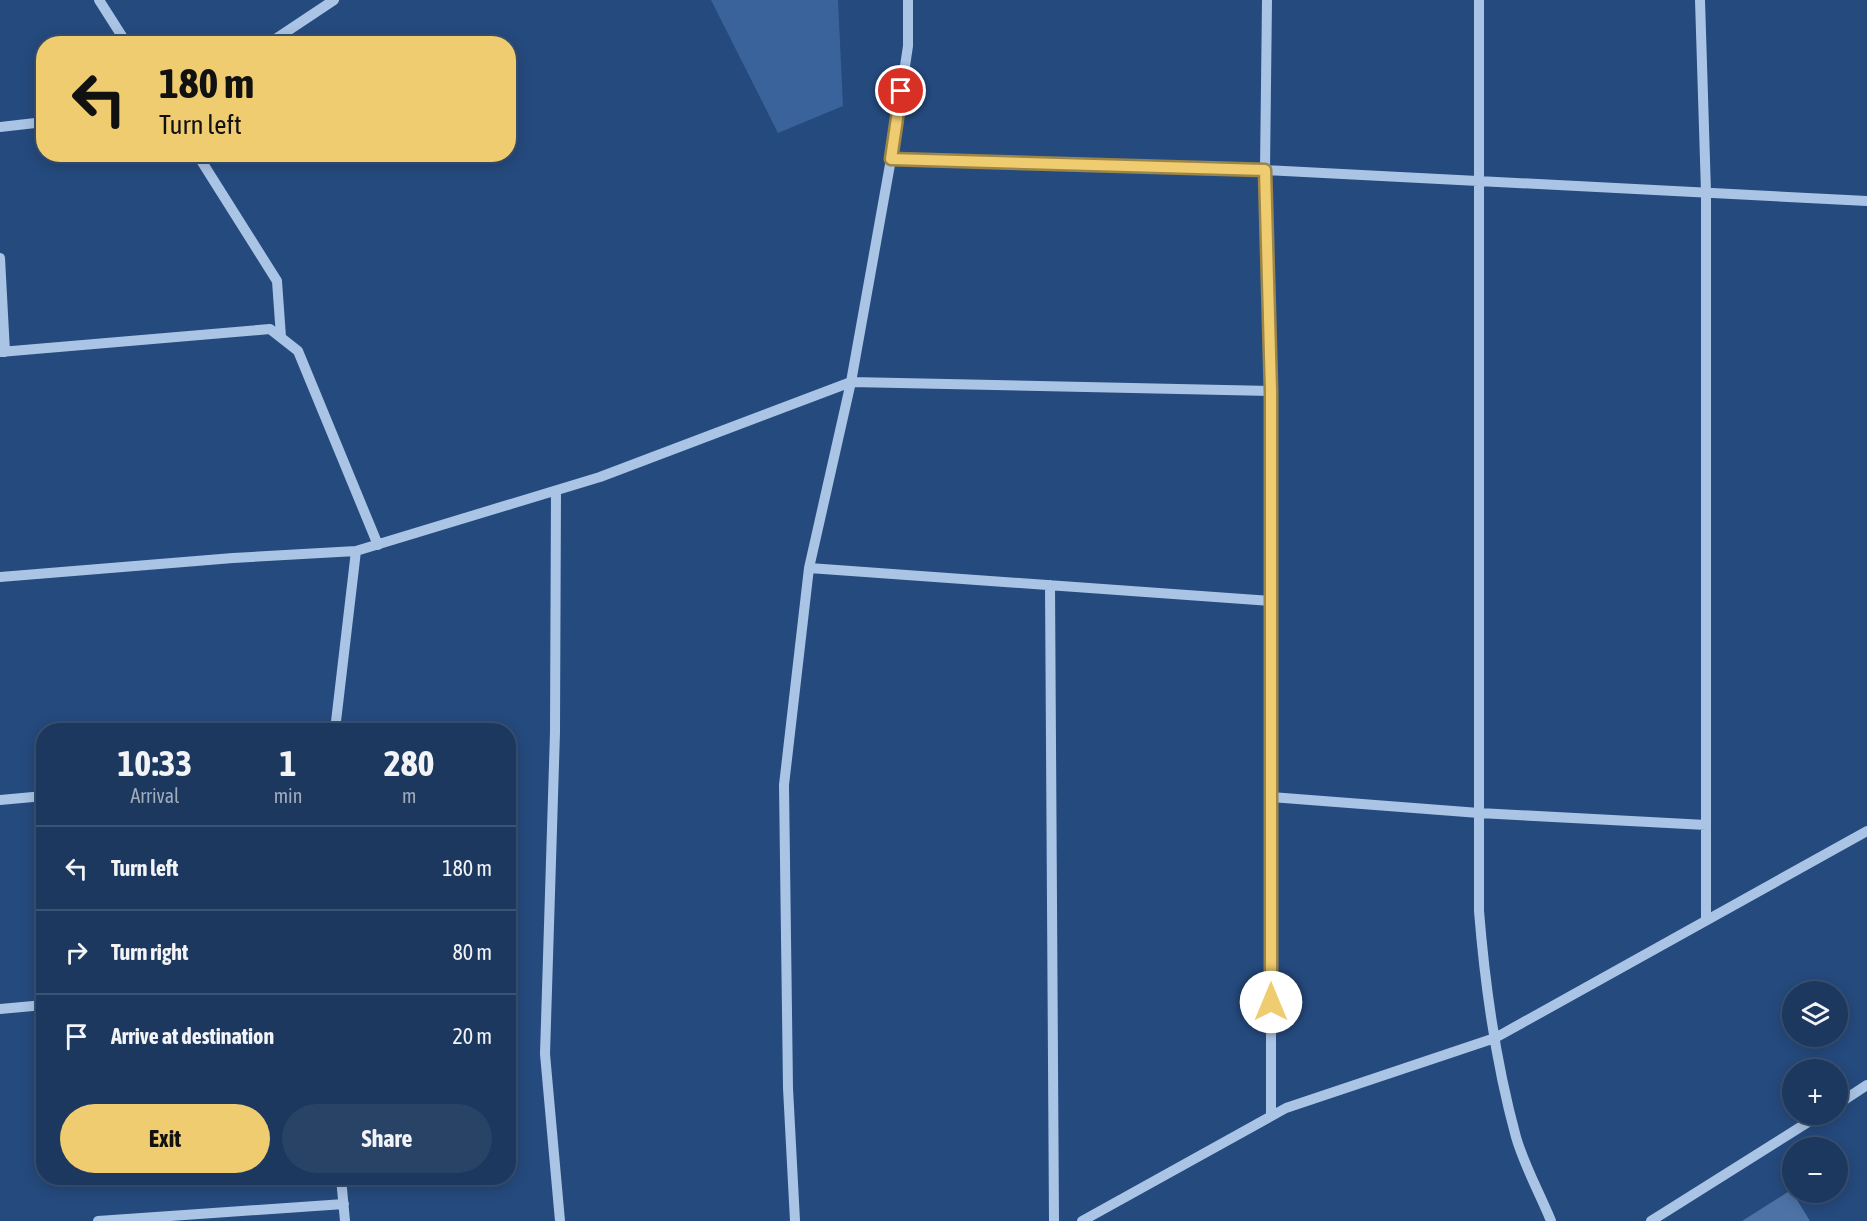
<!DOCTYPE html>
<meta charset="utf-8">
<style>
:root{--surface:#1c385e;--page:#294367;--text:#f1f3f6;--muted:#a0acbc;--line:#3a5273;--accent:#eecc6f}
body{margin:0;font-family:"Asap Condensed",sans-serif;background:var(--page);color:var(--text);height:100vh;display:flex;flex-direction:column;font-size:22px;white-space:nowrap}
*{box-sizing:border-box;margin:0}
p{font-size:20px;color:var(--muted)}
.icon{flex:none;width:33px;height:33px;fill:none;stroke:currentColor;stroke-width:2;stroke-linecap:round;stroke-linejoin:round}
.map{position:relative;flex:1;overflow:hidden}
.details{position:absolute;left:36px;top:723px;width:480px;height:462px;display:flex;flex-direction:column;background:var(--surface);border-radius:24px;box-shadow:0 3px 15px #0003,0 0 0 2px var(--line)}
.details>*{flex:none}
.guide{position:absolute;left:36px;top:36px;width:480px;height:126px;border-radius:24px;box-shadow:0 3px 15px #0003,0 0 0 2px var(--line);background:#eecc6f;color:#111;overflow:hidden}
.controls{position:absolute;left:1782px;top:981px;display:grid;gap:12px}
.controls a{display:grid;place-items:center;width:66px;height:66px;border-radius:50%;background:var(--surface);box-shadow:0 3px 15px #0003,0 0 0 2px var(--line);font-size:30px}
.pin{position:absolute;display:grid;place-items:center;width:51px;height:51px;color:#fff;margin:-26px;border:3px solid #fff;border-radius:50%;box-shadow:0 2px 6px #0007}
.me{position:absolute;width:66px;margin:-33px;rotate:0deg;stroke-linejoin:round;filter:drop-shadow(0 0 4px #0008)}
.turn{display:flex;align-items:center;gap:21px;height:126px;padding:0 24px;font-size:27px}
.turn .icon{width:78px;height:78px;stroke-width:2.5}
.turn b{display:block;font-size:42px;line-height:51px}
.eta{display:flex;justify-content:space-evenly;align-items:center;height:102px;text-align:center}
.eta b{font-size:36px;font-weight:700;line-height:42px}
.action{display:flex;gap:12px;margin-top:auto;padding:12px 24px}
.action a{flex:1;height:69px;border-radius:36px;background:var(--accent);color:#111;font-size:24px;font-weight:700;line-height:69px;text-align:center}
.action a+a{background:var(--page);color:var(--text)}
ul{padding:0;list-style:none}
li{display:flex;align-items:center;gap:18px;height:84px;padding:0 24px;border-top:2px solid var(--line)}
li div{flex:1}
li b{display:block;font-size:22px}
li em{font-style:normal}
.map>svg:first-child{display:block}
.green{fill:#39639a}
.building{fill:#4d73a6}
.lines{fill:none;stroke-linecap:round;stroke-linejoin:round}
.minor{stroke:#aac4e5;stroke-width:10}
.route-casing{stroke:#9b8548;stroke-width:15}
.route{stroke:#eecc6f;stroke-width:10}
</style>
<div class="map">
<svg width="1867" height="1221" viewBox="0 0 1867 1221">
<rect width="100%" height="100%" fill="#254a7d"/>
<!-- green -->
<path class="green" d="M711,0H838L843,106L778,133Z"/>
<!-- building -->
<path class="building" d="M1791,1190L1810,1221H1742Z"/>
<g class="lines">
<!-- minor -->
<path class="minor" d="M99,0L127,44
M1267,0L1265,170L1271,391V1116
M1479,0V911C1485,986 1496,1064 1516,1137C1524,1165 1540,1194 1551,1221
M1700,0L1706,192V919
M268,44L334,0
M0,127L44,122
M197,154L277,281L281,337
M891,159L1265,170L1867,201
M0,258L5,352
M0,352L270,329L298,351L378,545
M556,491L555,732L545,1054L560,1221
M809,568L1271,601
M0,577L233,558L356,551L600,477L851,382L1271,391
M1050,585L1054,1221
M335,730L356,551
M1271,797L1479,813L1706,825
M0,800L44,796
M0,1009L44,1005
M1838,1104L1867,1085
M341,1178L345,1221
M98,1221L344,1204
M795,1221L788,1088L784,785L809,568L851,382L891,159L908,46V0
M1082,1221L1286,1108L1495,1038L1867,831
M1651,1221L1821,1114"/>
</g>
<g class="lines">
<defs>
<path id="route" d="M901,91L891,159L1265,170L1271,391V1002"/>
</defs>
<!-- route casing -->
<use href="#route" class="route-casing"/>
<!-- route -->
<use href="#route" class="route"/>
</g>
</svg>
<div class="controls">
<a><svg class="icon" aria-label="layers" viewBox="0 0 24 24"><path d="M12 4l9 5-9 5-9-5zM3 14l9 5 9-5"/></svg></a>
<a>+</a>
<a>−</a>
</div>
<div class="pin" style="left:901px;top:91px;background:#d93025"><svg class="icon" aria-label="arrive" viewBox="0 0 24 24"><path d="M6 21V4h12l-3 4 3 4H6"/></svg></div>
<svg class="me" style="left:1271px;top:1002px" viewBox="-20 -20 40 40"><circle r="19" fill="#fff"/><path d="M0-13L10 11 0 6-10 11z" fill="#eecc6f"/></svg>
<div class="guide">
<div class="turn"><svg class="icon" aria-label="left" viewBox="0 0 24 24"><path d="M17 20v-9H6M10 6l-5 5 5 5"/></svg><div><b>180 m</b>Turn left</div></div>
</div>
<section class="details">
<div class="eta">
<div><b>10:33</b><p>Arrival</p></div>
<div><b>1</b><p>min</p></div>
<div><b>280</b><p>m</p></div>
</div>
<ul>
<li><svg class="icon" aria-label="left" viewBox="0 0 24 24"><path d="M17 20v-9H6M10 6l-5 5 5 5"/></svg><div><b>Turn left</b></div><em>180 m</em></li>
<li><svg class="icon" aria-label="right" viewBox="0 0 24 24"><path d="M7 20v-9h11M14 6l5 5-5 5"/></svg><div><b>Turn right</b></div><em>80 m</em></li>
<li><svg class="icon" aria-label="arrive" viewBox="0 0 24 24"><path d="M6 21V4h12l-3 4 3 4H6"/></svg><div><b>Arrive at destination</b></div><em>20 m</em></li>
</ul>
<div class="action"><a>Exit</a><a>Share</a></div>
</section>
</div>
